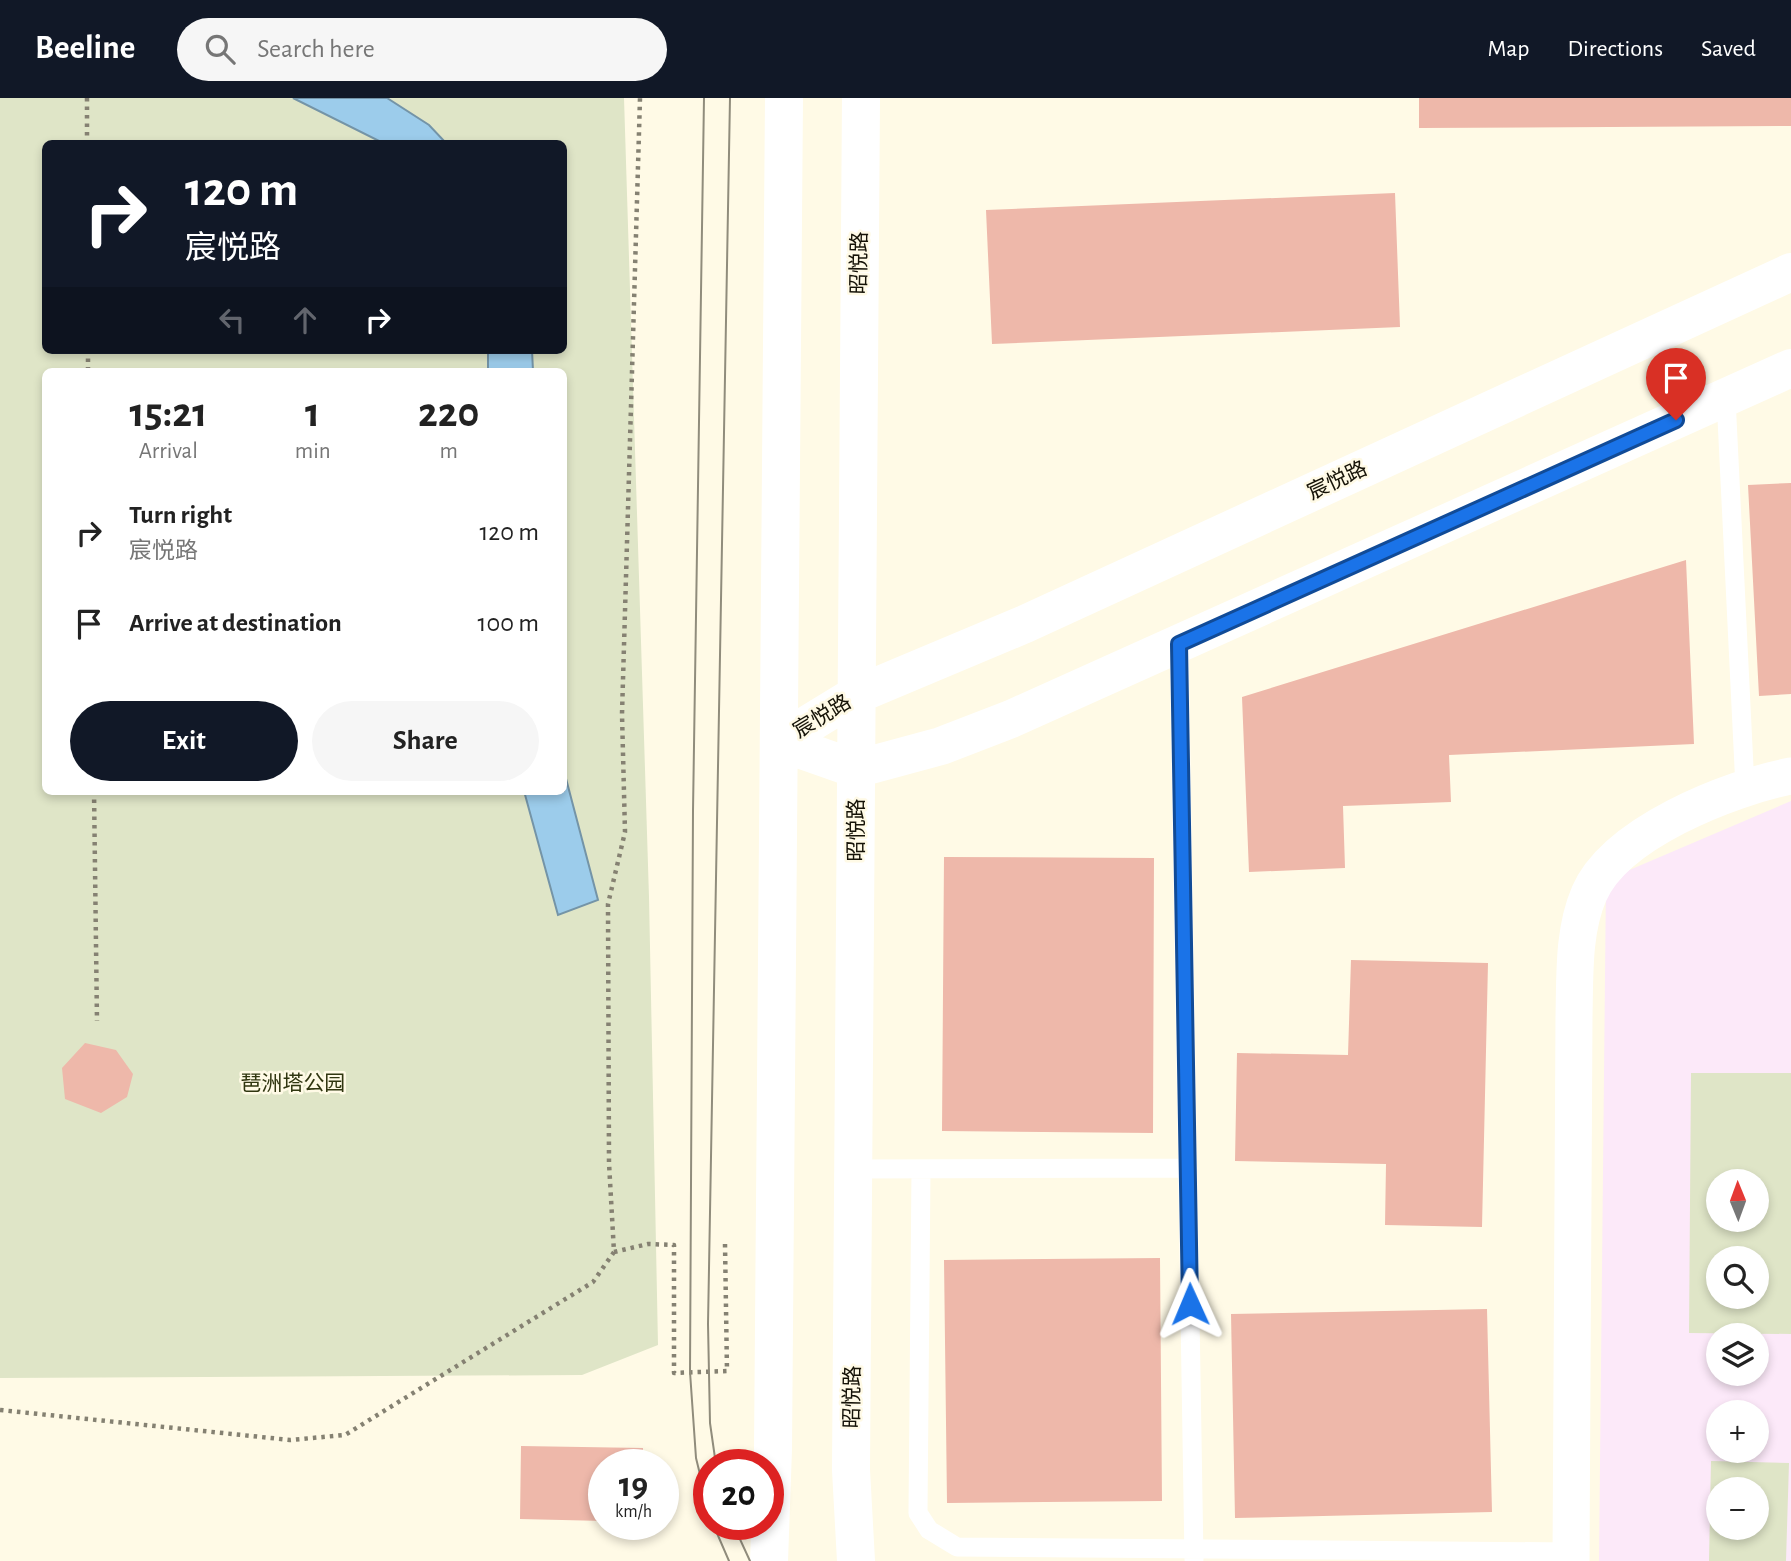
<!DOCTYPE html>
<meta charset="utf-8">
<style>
:root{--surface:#fff;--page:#f6f6f6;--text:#222;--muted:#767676;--accent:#111827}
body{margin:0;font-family:"Alegreya Sans","Noto Sans SC",sans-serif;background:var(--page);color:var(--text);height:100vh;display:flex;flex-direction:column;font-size:26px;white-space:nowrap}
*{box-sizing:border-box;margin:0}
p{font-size:23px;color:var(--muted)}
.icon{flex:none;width:38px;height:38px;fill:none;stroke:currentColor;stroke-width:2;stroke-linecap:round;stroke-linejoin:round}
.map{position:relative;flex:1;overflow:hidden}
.side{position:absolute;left:42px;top:270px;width:525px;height:427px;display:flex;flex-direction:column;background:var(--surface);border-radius:10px;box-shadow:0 4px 10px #0003}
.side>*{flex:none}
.hud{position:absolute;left:42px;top:42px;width:525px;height:214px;border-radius:10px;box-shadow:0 4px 10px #0003;background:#111827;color:#fff;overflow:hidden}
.needle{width:46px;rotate:359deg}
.buttons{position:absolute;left:1706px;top:1071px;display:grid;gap:14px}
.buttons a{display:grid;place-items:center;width:63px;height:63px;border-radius:50%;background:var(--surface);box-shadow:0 4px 10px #0003;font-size:35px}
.speed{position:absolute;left:588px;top:1351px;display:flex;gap:14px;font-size:35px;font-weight:700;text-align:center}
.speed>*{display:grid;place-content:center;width:91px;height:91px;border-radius:50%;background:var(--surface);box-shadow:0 4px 10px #0003;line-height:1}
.speed small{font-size:18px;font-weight:400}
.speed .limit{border:10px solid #d22;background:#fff;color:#111}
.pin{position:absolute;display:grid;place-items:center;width:60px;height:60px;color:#fff;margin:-72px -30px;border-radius:50% 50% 50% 0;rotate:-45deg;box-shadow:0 0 7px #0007}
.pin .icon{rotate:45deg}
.me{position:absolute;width:77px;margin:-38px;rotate:359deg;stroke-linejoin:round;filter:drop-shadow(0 0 5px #0008)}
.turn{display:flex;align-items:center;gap:24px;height:147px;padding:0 28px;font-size:32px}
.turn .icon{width:91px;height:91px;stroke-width:2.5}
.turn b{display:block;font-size:49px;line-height:60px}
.lanes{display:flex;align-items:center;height:66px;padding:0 28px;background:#0003;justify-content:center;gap:35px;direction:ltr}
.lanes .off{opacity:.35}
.eta{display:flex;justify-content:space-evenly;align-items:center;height:119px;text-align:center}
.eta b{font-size:42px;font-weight:700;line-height:49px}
.button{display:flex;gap:14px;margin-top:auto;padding:14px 28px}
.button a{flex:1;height:80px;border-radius:42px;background:var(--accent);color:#fff;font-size:28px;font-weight:700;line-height:80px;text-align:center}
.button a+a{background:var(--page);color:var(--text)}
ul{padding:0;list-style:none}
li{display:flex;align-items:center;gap:21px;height:91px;padding:0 28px}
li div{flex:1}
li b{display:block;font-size:26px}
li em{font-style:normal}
header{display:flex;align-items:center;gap:42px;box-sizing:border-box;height:98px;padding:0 35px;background:var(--accent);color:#fff}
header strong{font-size:33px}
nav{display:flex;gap:38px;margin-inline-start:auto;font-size:24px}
.search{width:490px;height:63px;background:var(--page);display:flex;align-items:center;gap:18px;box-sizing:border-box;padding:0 24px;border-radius:38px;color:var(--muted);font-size:26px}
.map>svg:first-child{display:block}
.education{fill:#fce9f9;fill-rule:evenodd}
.green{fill:#dfe5c7;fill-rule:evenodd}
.water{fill:#9ccceb;stroke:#7494a7;stroke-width:2}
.building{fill:#eeb8aa}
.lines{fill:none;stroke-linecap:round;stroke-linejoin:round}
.path{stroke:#858172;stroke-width:4.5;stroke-dasharray:3.5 5;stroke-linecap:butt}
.lane{stroke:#fff;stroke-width:19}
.street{stroke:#fff;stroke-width:37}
.secondary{stroke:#fff;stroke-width:38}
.tram{stroke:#908c7c;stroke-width:2}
.route-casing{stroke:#114b97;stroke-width:18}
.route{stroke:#1a73e8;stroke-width:12}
.labels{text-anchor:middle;stroke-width:5;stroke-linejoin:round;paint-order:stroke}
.street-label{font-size:21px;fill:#151207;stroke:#fffae6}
.park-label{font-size:21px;fill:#303610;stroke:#fffae6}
</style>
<header>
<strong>Beeline</strong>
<div class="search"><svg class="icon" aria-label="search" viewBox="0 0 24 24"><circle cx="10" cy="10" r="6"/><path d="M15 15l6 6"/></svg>Search here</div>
<nav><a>Map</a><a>Directions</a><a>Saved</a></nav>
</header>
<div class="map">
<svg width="1791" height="1463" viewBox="0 0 1791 1463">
<rect width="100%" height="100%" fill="#fffae6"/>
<!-- education -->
<path class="education" d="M1791,703V1463H1599L1606,782ZM1718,1083H1757V1122H1718ZM1718,1160H1757V1199H1718ZM1718,1237H1757V1276H1718ZM1718,1314H1757V1353H1718ZM1718,1391H1757V1430H1718Z"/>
<!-- green -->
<path class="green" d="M0,0H624L649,799L658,1247L582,1277L0,1280ZM46,46H564V252H46ZM46,273H564V693H46Z
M1691,975H1791V1236L1689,1235ZM1718,1083H1757V1122H1718ZM1718,1160H1757V1199H1718Z
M1711,1363L1789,1365L1786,1463H1709ZM1718,1391H1757V1430H1718Z"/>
<!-- water -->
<path class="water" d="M293,0H387L429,27L446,45H383Z
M488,252H532L533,273H488Z
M564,673L598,802L558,817L524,693H564Z"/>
<!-- building -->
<path class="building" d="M1419,0H1791V28L1419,30Z
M1395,95L1400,229L992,246L986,112Z
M1791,385V596L1759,598L1748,387Z
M1686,462L1694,646L1449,657L1451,704L1343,708L1345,770L1249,774L1242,599Z
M944,759L1154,760L1153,1035L942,1033Z
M1351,862L1488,865L1482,1129L1385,1127L1386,1066L1235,1063L1237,955L1348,957Z
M85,945L116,952L133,976L127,999L101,1015L65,1001L62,970Z
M1160,1160L1162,1403L947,1405L944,1162Z
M1487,1211L1492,1414L1235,1420L1231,1216Z
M521,1348L643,1350V1367H604V1423L520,1421Z"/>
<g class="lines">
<!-- path -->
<path class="path" d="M87,46V0
M88,252V273
M94,693L97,923
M614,1154L648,1146L674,1147V1275L727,1273L725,1146
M0,1312L290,1342L345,1337L593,1184L614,1154L609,1065L608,806L625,734L622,616L640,0"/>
<!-- lane -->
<path class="lane" d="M1726,300L1745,690
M1179,546L1194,1461
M853,1071L1188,1070
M921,1071L918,1415L929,1432L957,1449L1571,1454"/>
<!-- street -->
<path class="street" d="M1571,1463L1574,918C1575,878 1573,833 1589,796C1615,735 1729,690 1791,678"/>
<!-- secondary -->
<path class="secondary" d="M779,644L856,597L1025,526L1791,174
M779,644L856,671L941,648L1011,621L1791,270
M769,1463L773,1351L784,0
M856,1463L851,1372L861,0"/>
<!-- tram -->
<path class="tram" d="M704,0L693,713L690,1274L696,1360L709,1413
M716,1367L710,1325L708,1226L730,0
M713,1426L729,1463
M733,1426L750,1463"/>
</g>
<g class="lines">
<defs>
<path id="route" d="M1190,1206L1179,546L1676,322"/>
</defs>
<!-- route casing -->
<use href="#route" class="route-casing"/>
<!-- route -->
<use href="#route" class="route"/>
</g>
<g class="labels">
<!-- street labels -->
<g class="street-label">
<text transform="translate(859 165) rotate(-89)" y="7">昭悦路</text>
<text transform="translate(1337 382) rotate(-25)" y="7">宸悦路</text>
<text transform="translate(822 618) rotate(-31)" y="7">宸悦路</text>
<text transform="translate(856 732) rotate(-90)" y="7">昭悦路</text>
<text transform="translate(852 1299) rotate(-89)" y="7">昭悦路</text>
</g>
<!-- park labels -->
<g class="park-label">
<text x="293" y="992">琶洲塔公园</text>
</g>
</g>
</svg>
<div class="buttons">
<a><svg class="needle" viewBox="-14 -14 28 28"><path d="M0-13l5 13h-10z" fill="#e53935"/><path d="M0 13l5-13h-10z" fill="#767676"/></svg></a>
<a><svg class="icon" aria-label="search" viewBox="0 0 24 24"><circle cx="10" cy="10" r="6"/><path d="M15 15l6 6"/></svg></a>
<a><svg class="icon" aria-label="layers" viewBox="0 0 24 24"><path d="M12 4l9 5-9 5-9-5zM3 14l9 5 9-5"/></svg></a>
<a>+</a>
<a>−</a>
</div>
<div class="speed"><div>19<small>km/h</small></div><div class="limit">20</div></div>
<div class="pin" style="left:1676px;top:322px;background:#d93025"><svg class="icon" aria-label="arrive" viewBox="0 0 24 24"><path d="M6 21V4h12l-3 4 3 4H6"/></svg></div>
<svg class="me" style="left:1190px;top:1206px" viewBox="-20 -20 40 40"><path d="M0-17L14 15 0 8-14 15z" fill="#1a73e8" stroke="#fff" stroke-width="4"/></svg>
<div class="hud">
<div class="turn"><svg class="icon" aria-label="right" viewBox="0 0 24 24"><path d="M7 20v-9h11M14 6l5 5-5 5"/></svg><div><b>120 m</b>宸悦路</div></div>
<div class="lanes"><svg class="icon off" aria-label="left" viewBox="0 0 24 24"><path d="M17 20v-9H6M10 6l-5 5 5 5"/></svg><svg class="icon off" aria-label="ahead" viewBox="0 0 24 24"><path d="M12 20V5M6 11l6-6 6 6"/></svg><svg class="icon" aria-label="right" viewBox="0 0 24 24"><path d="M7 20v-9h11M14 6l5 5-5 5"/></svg></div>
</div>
<section class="side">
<div class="eta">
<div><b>15:21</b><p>Arrival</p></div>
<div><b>1</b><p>min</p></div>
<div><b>220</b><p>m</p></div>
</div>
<ul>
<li><svg class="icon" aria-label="right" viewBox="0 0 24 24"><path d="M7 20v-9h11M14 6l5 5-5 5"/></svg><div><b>Turn right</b><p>宸悦路</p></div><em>120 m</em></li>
<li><svg class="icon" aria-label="arrive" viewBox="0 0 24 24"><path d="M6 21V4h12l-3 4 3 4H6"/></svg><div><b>Arrive at destination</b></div><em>100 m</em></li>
</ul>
<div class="button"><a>Exit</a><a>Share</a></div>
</section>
</div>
